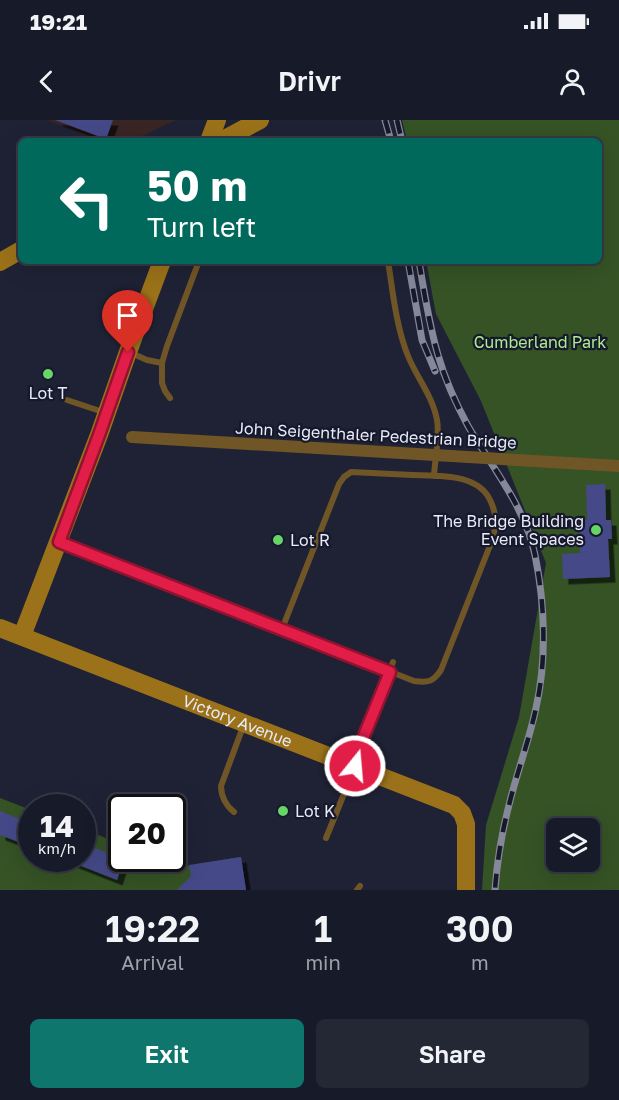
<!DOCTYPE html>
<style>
:root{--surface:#171a28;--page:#242734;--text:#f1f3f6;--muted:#9ea1a8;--line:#363845;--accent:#0f766e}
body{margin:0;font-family:"Golos Text",sans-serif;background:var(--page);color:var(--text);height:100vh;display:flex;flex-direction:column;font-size:22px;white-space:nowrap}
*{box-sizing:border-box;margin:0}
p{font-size:20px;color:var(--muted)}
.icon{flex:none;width:33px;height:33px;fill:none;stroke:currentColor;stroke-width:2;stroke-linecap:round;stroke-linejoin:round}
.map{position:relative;height:770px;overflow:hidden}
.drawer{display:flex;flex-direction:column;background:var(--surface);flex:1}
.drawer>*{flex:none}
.banner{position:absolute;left:18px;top:18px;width:584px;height:126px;border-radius:9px;box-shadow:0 6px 24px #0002,0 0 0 2px var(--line);background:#00695c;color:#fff;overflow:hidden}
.buttons{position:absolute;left:546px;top:698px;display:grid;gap:12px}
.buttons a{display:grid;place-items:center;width:54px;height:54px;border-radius:9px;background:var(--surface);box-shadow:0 6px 24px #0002,0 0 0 2px var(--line);font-size:30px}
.speed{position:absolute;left:18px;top:674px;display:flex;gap:12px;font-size:30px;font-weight:700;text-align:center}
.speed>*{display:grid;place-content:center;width:78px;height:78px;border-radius:50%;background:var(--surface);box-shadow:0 6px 24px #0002,0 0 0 2px var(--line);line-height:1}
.speed small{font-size:15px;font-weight:400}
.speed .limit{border:3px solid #111;border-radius:9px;background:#fff;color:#111}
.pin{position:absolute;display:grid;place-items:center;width:51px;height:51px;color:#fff;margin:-62px -26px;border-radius:50% 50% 50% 0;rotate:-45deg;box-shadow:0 0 6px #0007}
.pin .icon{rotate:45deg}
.me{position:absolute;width:66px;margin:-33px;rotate:17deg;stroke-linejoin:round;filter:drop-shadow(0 0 4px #0008)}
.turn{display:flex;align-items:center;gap:21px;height:126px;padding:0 30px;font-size:27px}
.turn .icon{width:78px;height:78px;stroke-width:2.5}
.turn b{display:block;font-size:42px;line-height:51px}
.eta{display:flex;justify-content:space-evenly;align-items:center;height:102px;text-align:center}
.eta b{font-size:36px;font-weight:600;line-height:42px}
.cta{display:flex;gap:12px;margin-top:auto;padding:12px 30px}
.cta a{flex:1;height:69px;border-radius:9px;background:var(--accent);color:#fff;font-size:24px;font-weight:600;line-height:69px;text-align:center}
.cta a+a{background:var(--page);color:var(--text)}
.status{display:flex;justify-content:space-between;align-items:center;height:42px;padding:0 30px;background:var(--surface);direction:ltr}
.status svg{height:16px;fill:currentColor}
header{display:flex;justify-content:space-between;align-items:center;height:78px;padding:0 30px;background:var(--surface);font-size:27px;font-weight:600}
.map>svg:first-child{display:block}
.industrial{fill:#392524}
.green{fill:#355325;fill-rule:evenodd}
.building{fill:#444988;filter:url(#shadow)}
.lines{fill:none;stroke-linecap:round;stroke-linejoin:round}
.lane{stroke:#705626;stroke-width:6}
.secondary{stroke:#9b7219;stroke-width:18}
.rail-casing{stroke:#858898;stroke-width:7}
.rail{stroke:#16182b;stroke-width:4.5;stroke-dasharray:14;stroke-linecap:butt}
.street-bridge{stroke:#705626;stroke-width:12}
.route-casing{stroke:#92132f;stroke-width:15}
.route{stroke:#e11d48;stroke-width:10}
.poi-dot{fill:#66d466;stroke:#16182b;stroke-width:2}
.labels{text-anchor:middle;stroke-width:4.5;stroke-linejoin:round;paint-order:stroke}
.park-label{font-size:16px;fill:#aeea91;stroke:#16182b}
.poi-label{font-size:16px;fill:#e8ebf8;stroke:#16182b;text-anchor:start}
.street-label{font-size:16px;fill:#e8ebf8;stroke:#16182b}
</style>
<div class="status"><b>19:21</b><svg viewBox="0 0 49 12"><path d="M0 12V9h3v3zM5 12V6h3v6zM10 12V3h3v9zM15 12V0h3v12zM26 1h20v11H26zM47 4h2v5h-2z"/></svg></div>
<header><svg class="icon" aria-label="back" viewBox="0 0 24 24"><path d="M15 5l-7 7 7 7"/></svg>Drivr<svg class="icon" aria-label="person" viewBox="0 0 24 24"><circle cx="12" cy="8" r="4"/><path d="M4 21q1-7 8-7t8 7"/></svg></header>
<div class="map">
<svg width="619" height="770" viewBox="0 0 619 770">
<defs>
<filter id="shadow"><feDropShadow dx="5.5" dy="5.5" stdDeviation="0" flood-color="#0009"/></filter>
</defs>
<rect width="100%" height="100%" fill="#1f2235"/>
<!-- industrial -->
<path class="industrial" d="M47,0H176L132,21H100Z"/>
<!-- green -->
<path class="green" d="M402,0H619V770H482L486,705L519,597L546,443L481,281L436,194L426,141H598V21H407ZM556,708H590V741H556Z
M0,678L31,690L32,738H82L83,709L121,724L122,738H157L180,747L241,737L246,770H0Z"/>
<!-- building -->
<path class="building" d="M55,0H113L106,19Z
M605,364L606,400H611L612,419H608L610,457L563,459L562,434L580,433L579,400H587L586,365Z
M0,691L32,704V727L0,715Z
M82,723L124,739L117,760L61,738H82Z
M241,737L246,770H177L191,756L189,745Z"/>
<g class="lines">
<!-- lane -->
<path class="lane" d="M388,141C393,173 396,206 408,236C417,258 433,277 437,300C440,317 435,338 434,356
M131,233L147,240L162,243
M170,278L165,271L162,263V243L167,226L199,141
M67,280L103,292
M60,422L414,561C428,563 433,562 441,550L491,423C496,408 498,398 491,382C479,353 439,356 412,355C392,354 371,353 351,352L344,357L339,364L282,509
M234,692C226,686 221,676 221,666L244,604
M326,718L355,647L359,628L393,542
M357,770L360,766"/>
<!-- secondary -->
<g class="secondary">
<path d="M209,21L217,0"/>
<path d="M221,21L260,0"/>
<path d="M0,142L21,130"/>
<path id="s1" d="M0,508L454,685L462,693L466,704V770"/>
<path d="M22,516L99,315L128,232L162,141"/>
</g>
<defs>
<path id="rail" d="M385,0L391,21
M397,0L402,21
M408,141L422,220L435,251
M419,141C424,172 429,204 438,235C445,259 456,284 468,306C492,347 525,387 535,435C545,484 547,539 536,588C529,621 517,652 509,685C502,712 497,741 495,770"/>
</defs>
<!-- rail casing -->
<use href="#rail" class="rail-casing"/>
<!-- rail -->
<use href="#rail" class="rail"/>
<!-- street-bridge -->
<path class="street-bridge" d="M132,317L619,346"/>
</g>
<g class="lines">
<defs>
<path id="route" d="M128,232L99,315L59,422L390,552L359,628L355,646"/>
</defs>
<!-- route casing -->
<use href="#route" class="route-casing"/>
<!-- route -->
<use href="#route" class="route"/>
</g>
<!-- markers -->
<g class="poi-dot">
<circle cx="48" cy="254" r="6"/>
<circle cx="596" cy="410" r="6"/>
<circle cx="278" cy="420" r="6"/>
<circle cx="283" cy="691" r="6"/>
</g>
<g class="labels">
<!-- park labels -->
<g class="park-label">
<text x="540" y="228">Cumberland Park</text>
</g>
<!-- poi labels -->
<g class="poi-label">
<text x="48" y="279" text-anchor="middle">Lot T</text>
<text x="584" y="407" text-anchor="end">The Bridge Building<tspan x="584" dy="18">Event Spaces</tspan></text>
<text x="290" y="426">Lot R</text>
<text x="295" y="697">Lot K</text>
</g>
<!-- street labels -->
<g class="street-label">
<text transform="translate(376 315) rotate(3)" y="6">John Seigenthaler Pedestrian Bridge</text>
<text dy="6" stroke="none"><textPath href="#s1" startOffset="255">Victory Avenue</textPath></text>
</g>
</g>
</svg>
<div class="buttons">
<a><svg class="icon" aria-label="layers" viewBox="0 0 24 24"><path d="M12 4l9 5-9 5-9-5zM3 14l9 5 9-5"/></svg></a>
</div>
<div class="speed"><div>14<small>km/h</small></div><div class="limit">20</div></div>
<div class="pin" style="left:128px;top:232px;background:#d93025"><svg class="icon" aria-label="arrive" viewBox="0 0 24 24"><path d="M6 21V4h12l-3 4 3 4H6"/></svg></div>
<svg class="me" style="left:355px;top:646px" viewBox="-20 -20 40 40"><circle r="17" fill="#e11d48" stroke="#fff" stroke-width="3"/><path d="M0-11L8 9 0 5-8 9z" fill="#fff"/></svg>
<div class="banner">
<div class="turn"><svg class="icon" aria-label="left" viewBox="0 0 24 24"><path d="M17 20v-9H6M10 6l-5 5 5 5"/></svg><div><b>50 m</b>Turn left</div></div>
</div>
</div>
<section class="drawer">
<div class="eta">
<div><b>19:22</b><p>Arrival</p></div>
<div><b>1</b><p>min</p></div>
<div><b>300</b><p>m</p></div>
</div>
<div class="cta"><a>Exit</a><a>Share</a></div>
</section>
